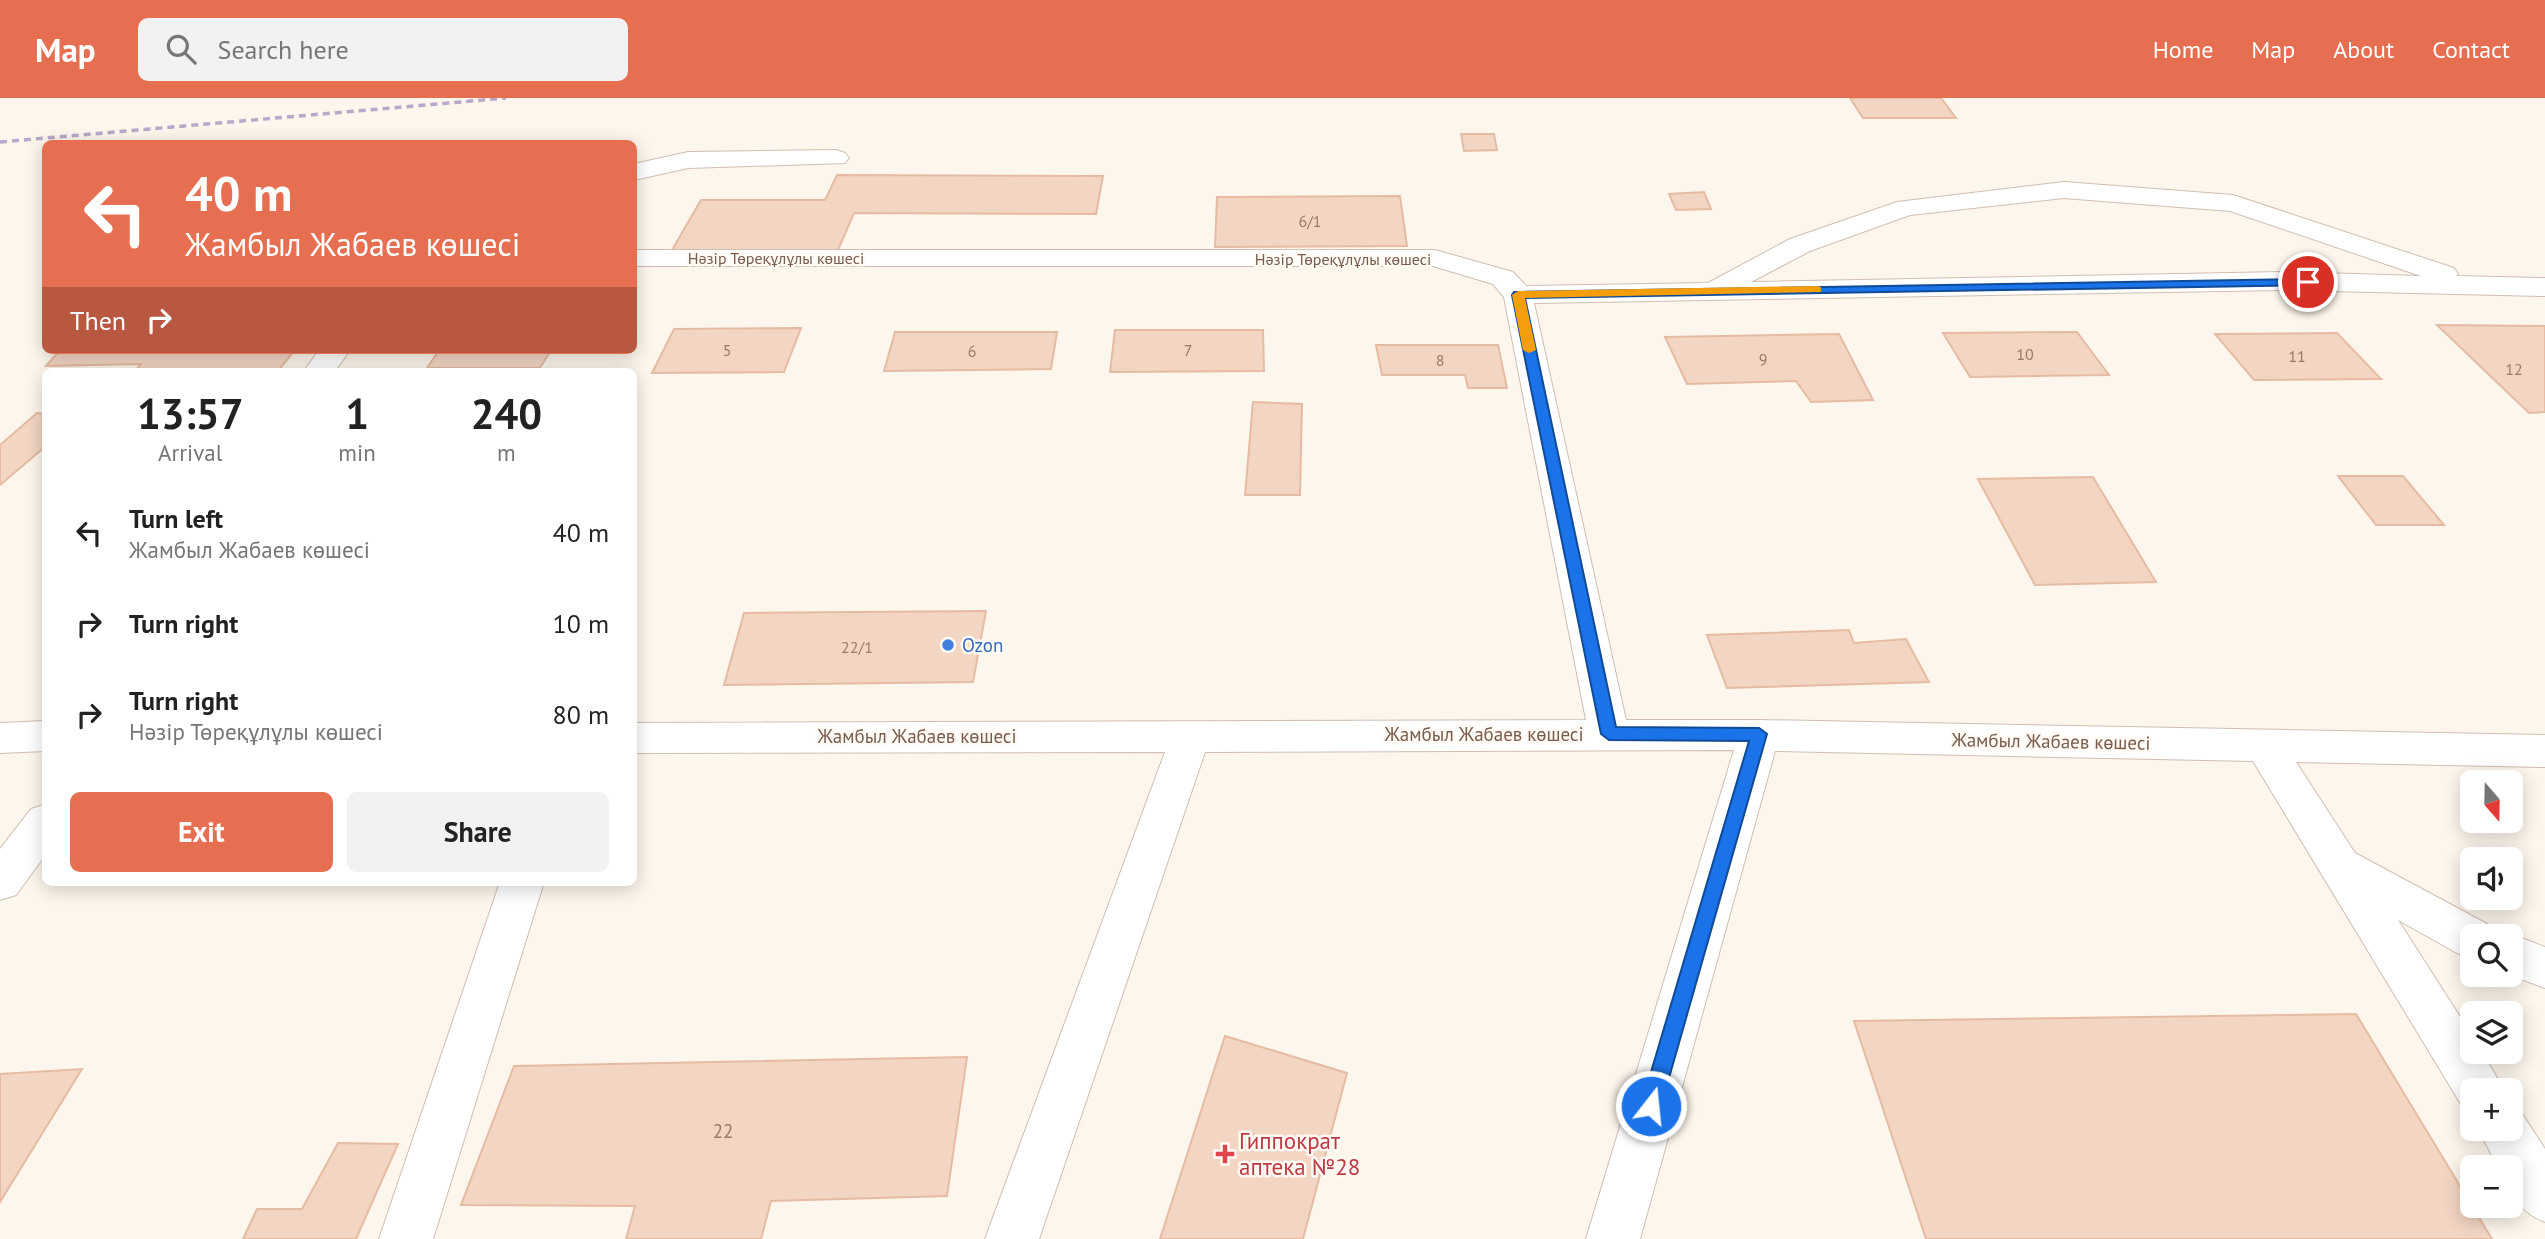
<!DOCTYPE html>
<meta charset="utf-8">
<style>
:root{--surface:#fff;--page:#f2f2f2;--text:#222;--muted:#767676;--accent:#e76f51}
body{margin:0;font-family:"PT Sans",sans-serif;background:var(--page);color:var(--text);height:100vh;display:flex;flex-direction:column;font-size:26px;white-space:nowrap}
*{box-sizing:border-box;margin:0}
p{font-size:23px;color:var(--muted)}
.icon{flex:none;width:38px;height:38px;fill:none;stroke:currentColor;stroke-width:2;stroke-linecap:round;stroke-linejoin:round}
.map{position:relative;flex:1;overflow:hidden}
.panel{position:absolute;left:42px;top:270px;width:595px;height:518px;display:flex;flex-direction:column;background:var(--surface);border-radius:10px;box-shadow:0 4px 18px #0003}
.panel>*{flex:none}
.banner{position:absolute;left:42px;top:42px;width:595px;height:214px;border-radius:10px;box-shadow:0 4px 18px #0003;background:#e76f51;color:#fff;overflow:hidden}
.needle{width:46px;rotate:160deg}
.tools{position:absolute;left:2460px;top:672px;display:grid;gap:14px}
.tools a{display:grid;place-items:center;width:63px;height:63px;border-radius:10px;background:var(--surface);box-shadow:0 4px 18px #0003;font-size:35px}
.pin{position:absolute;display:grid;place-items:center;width:60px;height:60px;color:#fff;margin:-30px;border:4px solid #fff;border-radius:50%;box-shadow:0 2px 7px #0007}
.me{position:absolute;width:77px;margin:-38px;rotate:16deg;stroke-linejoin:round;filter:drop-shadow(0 0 5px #0008)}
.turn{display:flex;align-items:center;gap:24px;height:147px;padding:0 28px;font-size:32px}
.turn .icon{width:91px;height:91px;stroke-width:2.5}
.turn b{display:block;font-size:49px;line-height:60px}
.then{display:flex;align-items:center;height:66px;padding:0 28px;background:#0003;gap:14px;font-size:26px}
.eta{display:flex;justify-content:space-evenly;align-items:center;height:119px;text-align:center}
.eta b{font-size:42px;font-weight:700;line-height:49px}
.action{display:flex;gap:14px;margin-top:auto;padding:14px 28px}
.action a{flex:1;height:80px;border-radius:10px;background:var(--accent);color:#fff;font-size:28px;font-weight:700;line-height:80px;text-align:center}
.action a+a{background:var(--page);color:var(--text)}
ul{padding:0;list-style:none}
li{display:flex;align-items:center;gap:21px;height:91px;padding:0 28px}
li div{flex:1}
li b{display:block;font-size:26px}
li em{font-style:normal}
header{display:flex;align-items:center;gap:42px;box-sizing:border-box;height:98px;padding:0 35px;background:var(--accent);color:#fff}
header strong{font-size:33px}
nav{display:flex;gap:38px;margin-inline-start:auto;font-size:24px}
.search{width:490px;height:63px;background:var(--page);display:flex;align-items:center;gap:18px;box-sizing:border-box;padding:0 24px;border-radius:10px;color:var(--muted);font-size:26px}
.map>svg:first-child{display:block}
.building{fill:#f3d5c3;stroke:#e6bba3;stroke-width:2}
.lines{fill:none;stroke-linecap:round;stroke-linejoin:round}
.minor-casing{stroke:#d1beb0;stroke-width:2}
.minor{fill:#fff;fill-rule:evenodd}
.rail{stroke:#b9a8c9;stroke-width:3.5;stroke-dasharray:7 5;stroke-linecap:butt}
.route{fill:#1a73e8;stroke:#114b97;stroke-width:2}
.slow{fill:#f59e0b}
.shop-dot{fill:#3f7fe0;stroke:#fffaf3;stroke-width:2.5}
.health-dot{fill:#e0444e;stroke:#fffaf3;stroke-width:2.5}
.labels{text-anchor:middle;stroke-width:5;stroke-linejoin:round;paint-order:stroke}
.number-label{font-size:16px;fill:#987a6a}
.far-street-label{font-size:16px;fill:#7a5c4d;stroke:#fffaf3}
.shop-label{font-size:19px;fill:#366cbe;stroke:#fffaf3;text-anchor:start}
.street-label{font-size:19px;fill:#7a5c4d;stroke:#fffaf3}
.near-number-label{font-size:19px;fill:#987a6a}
.near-health-label{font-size:23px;fill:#be3a42;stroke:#fffaf3;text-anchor:start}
</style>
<header>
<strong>Map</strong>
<div class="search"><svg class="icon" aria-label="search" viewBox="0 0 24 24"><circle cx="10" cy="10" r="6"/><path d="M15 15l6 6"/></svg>Search here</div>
<nav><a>Home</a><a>Map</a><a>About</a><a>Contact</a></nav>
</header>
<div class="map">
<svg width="2545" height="1141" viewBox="0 0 2545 1141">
<rect width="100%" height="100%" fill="#fdf6ec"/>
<!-- building -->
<path class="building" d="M1850,0H1941L1956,20H1863Z
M1461,36H1494L1497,52L1464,53Z
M837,77L1103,78L1096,116L854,115L838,152H672L701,102H825Z
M1704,94L1711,111L1676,112L1669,96Z
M1400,98L1407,148L1215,149L1217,99Z
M2437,227L2545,228V314L2529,315Z
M801,230L784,274L652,275L674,231Z
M1115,232H1263L1264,273L1110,274Z
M895,234H1057L1051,271L884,273Z
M2077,234L2109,277L1970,279L1943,235Z
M2337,235L2381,281L2254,282L2215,236Z
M1839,236L1873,302L1811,304L1796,283L1687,286L1665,239Z
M1376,247H1498L1507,290H1468L1465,277H1382Z
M60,252L204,253L295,252L278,273H135L141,266L46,268Z
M439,252H551L540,270H427Z
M1253,304L1302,306L1300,397H1245Z
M37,315L46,316V348L0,387V347Z
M2338,378H2403L2444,427H2376Z
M2093,379L2156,484L2035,487L1978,381Z
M986,513L973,584L724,587L744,515Z
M1849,532L1854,545L1906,541L1929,584L1727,590L1707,537Z
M2356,916L2492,1141H1926L1854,923Z
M1225,938L1347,975L1303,1141H1160Z
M967,959L947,1098L771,1103L761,1141H626L635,1108L461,1107L514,968Z
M82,971L0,1104V976Z
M338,1045L398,1046L356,1141H243L257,1111H302Z"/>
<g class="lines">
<defs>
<path id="minor" d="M836,52L845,55L849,60L845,65L688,70L634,82V66L688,54Z
M2064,84L2233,97L2454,170L2458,176L2456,178L2545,180V198L2283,192L1534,205L1626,622H1759L2545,637V669L2296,664L2355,755L2489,827L2494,838H2473V861L2457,855L2398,822L2473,939V954H2482L2504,992H2473V1013L2462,1008L2253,663L1775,653L1640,1141H1586L1734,652L1205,654L1039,1141H985L1165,654L634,655V625L1586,622L1504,199L1493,186L1433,168H634V152H1435L1513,174L1526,188L1708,185L1790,141L1897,104ZM2064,100L2230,113L2421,178L2283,174L1751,184L1810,153L1910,117Z
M319,252H350L335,273H304Z
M46,623V653L0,655V625Z
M46,706V756L16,797L0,802V751L31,711Z
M500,784H544L433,1141H379Z
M2511,836L2545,849V890L2510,877L2511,838H2505Z
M2511,1010L2521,1014L2545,1051V1124C2518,1113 2511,1098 2511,1069H2498L2478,1031H2511Z"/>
</defs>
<!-- minor casing -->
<use href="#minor" class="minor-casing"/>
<!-- minor -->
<use href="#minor" class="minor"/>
<!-- rail -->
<path class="rail" d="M0,44L506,0"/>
</g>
<!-- route -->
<path class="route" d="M2308,181L2313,184L2312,187L1525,200L1616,629L1759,630L1767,636L1661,1008L1658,1015L1651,1018L1644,1015L1641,1008L1749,643L1609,642L1601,636L1512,197L1514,194Z"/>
<!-- slow -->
<path class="slow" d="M1817,188L1821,189V194L1525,200L1536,252L1529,255L1523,252L1512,197L1518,193Z"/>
<!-- markers -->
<circle class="shop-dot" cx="948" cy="547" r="7"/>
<path class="health-dot" d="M1221.5 1045.5h7v7h7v7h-7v7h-7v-7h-7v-7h7z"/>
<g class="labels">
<!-- number labels -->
<g class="number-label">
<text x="1310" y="129">6/1</text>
<text x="727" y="258">5</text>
<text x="1188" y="258">7</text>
<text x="972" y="259">6</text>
<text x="2025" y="262">10</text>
<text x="2297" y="264">11</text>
<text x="1763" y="267">9</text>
<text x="1440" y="268">8</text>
<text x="2514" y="277">12</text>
<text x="857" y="555">22/1</text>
</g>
<!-- far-street labels -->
<g class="far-street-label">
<text x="776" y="166">Нәзір Төреқұлұлы көшесі</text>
<text x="1343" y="167">Нәзір Төреқұлұлы көшесі</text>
</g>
<!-- shop labels -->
<g class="shop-label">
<text x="962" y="554">Ozon</text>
</g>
<!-- street labels -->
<g class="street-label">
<text x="1484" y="643">Жамбыл Жабаев көшесі</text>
<text x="917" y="645">Жамбыл Жабаев көшесі</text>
<text transform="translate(2051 643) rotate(1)" y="7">Жамбыл Жабаев көшесі</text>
</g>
<!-- near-number labels -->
<g class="near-number-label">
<text x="723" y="1040">22</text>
</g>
<!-- near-health labels -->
<g class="near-health-label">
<text x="1239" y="1051">Гиппократ<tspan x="1239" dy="26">аптека №28</tspan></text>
</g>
</g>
</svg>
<div class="tools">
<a><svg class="needle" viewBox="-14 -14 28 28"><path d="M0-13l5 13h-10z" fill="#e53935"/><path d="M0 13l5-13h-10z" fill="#767676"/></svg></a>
<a><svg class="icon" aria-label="sound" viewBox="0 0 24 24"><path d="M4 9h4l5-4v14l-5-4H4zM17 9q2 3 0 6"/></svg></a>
<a><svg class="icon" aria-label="search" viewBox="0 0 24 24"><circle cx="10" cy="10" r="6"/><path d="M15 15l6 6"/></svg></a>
<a><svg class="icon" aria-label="layers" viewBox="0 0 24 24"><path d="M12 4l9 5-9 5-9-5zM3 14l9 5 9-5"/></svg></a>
<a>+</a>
<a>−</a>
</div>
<div class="pin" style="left:2308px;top:184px;background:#d93025"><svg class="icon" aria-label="arrive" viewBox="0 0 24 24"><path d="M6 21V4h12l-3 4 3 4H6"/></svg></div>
<svg class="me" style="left:1651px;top:1008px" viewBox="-20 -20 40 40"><circle r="17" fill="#1a73e8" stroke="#fff" stroke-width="3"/><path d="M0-11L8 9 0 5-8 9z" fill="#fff"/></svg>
<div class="banner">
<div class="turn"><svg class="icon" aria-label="left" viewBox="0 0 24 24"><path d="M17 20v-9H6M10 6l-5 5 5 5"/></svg><div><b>40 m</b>Жамбыл Жабаев көшесі</div></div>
<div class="then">Then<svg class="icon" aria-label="right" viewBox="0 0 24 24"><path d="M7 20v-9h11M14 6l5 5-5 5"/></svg></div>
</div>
<section class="panel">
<div class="eta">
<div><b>13:57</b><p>Arrival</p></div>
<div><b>1</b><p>min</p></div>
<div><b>240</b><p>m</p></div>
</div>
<ul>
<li><svg class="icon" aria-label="left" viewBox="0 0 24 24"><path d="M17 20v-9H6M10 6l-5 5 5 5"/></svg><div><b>Turn left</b><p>Жамбыл Жабаев көшесі</p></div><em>40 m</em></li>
<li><svg class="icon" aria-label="right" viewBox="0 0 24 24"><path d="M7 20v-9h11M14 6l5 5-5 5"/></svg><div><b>Turn right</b></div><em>10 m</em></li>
<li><svg class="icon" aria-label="right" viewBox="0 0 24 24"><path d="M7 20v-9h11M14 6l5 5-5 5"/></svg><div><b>Turn right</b><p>Нәзір Төреқұлұлы көшесі</p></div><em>80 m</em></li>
</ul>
<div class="action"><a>Exit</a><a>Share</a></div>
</section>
</div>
